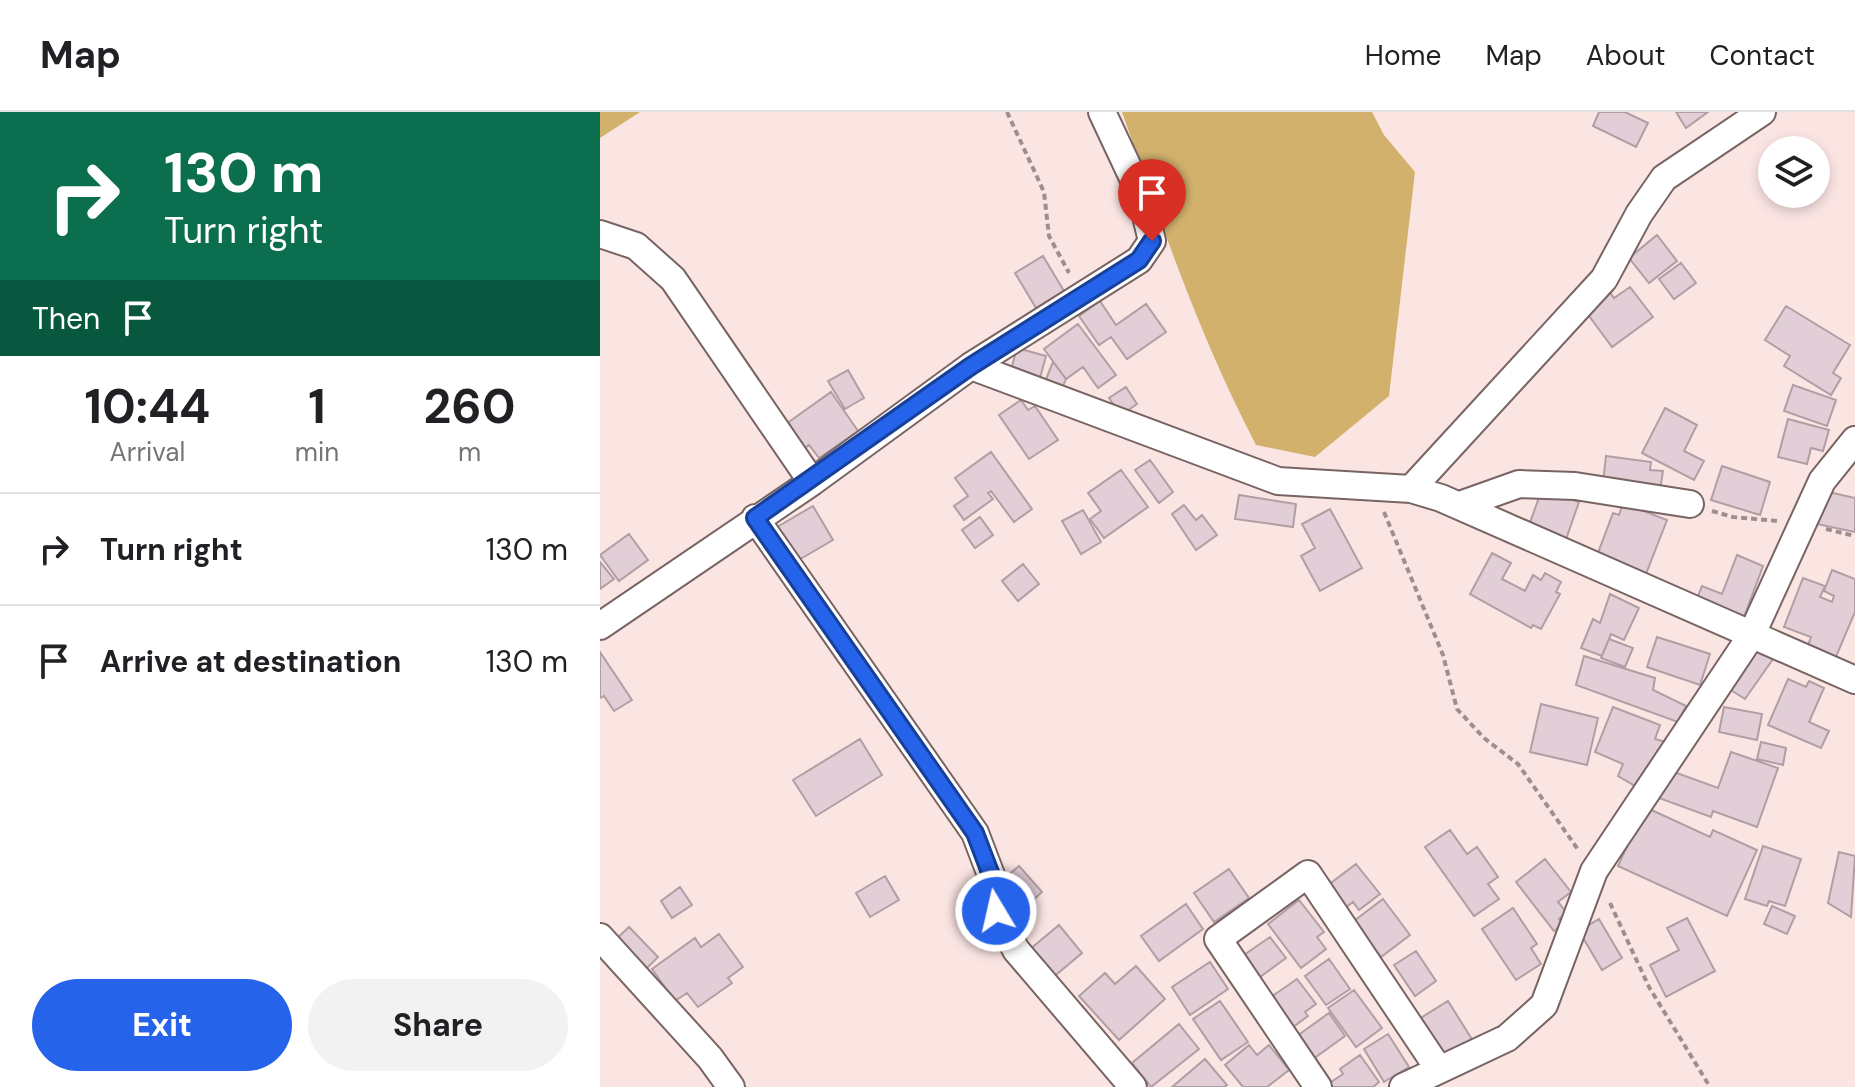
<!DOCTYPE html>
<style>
:root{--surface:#fff;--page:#f2f2f2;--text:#202124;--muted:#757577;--line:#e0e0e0;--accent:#2563eb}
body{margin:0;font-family:"DM Sans",sans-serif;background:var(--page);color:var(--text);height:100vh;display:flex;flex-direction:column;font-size:30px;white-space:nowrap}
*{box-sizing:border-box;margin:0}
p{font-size:26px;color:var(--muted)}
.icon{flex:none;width:44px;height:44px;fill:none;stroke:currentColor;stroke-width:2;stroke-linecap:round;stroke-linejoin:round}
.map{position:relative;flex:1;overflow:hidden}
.details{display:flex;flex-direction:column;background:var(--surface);width:600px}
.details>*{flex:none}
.guide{background:#0b6e4f;color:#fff;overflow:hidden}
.fabs{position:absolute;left:1158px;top:24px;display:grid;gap:16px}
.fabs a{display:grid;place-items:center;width:72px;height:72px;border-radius:50%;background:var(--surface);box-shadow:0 4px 12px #0003;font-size:40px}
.pin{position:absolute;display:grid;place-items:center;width:68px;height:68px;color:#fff;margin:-82px -34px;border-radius:50% 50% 50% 0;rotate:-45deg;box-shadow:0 0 8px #0007}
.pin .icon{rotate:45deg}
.me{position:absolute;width:88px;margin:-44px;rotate:351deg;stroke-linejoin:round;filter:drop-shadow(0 0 6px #0008)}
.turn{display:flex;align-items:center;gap:28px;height:168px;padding:0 32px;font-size:36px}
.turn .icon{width:104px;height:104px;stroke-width:2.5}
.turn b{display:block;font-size:56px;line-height:68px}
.then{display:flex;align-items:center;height:76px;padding:0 32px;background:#0003;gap:16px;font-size:30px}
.eta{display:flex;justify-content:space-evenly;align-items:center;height:136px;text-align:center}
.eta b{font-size:48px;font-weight:700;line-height:56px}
.cta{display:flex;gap:16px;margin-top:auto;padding:16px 32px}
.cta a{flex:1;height:92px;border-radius:48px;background:var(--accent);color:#fff;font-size:32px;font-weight:700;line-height:92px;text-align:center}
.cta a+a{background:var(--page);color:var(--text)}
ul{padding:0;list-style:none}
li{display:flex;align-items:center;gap:24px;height:112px;padding:0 32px;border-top:2px solid var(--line)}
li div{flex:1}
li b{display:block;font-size:30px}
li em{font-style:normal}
header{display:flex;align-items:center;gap:48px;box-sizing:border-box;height:112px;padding:0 40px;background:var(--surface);border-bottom:2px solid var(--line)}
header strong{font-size:38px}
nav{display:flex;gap:44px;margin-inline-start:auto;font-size:28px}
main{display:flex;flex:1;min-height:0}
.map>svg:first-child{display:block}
.forest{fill:#d2b16c}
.building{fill:#e2ced6;stroke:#b19ea5;stroke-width:2}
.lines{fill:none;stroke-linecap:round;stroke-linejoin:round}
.minor-casing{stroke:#776463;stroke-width:30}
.path{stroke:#9e8f8d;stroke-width:4;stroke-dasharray:6 4;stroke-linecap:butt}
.minor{stroke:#fff;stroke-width:26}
.route-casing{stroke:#184099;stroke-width:20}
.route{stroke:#2563eb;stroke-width:14}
</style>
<header>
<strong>Map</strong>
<nav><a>Home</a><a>Map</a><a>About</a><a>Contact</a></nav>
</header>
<main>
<section class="details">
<div class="guide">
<div class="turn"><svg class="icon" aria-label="right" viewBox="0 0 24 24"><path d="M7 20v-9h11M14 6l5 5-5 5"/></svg><div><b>130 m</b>Turn right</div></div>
<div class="then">Then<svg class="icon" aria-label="arrive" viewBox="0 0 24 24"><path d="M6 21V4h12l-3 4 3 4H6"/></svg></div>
</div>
<div class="eta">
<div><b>10:44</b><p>Arrival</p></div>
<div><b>1</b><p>min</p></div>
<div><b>260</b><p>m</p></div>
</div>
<ul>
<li><svg class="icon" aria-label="right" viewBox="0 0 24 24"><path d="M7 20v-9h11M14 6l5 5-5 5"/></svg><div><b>Turn right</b></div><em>130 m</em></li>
<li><svg class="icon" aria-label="arrive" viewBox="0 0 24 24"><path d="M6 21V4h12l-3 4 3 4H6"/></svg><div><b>Arrive at destination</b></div><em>130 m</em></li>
</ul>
<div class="cta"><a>Exit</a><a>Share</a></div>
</section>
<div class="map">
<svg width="1255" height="975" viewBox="0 0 1255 975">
<rect width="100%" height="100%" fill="#fbe5e3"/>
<!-- forest -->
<path class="forest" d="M0,0H40L0,26Z
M522,0H772L784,23L815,60L789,284L715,345L656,333C600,226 562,114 522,0Z"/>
<!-- building -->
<path class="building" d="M999,0H1025L1048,11L1036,35L993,14Z
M1076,0H1108L1086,16Z
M1057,123L1077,149L1049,171L1029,146Z
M443,144L464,179L436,196L415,161Z
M1081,151L1096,171L1074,187L1059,167Z
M1006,175L1014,186L1030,175L1053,205L1012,235L981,193Z
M500,189L516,213L546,192L566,220L527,247L511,225L499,233L479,204Z
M1186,194L1250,233L1233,261L1241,266L1231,283L1184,254L1190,244L1165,228Z
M478,212L516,263L498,276L483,255L466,267L444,237Z
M417,236L446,244L438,273L409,265Z
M453,250L466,267L461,279L444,272Z
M248,258L264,286L245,297L228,269Z
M1193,273L1236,288L1227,314L1184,299Z
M526,275L537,292L521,303L509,286Z
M231,280L258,319L219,346L209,333L197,342L179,317Z
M421,288L428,298L435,294L458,328L429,347L399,303Z
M1065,296L1097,313L1084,339L1104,349L1094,368L1042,341Z
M1188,307L1229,318L1223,339L1211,336L1207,352L1178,345Z
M391,340L432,397L414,410L391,379L388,381L393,387L364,408L354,394L368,384L355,366Z
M1006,344L1051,350L1050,358L1063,359L1060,378L1003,371Z
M550,348L573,380L559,391L535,358Z
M1122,354L1170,370L1160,403L1111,388Z
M521,358L548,395L504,426L490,407L501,399L488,381Z
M942,377L979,390L964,433L927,419Z
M1224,379L1255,386V420L1217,412Z
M639,383L696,392L693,415L635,407Z
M1023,391L1067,408L1044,467L995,449L1013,401L1019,403Z
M584,393L596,408L602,403L617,423L596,438L572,402Z
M213,394L233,428L197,449L177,415Z
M730,397L762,456L720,479L701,444L715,436L702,412Z
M483,398L501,430L481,442L462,409Z
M380,405L393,423L375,436L362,418Z
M29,422L48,448L19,469L0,443Z
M892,441L911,451L902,467L925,479L933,463L941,468L945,461L961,470L956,480L960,482L941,517L933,513L931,516L870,482Z
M1137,443L1163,454L1141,513L1094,494L1102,474L1122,482Z
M0,450L14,467L0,477Z
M423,452L439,472L418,489L402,469Z
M1232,458L1255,467V500L1235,547L1207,536L1211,525L1184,515L1203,466L1225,474L1220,485L1232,490L1234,484L1224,479Z
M1010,482L1039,496L1024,528L1011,522L1002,544L981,536L993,507L1000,511Z
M1057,525L1110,542L1100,573L1047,555Z
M1009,527L1033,536L1025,555L1001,546Z
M1153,534L1173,547L1145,587L1126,575Z
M0,540L32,588L14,599L4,584L0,586Z
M984,544L1055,566L1053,578L1086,594L1078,610L976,573Z
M1188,567L1206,575L1209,569L1224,576L1209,610L1229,619L1221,636L1168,613Z
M941,592L998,606L987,653L930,640Z
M1013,595L1060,613L1055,627L1066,630L1042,678L1018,664L1023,652L995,640Z
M1124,595L1162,602L1157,628L1119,620Z
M260,627L282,663L216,704L193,668Z
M1161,630L1186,636L1183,653L1157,647Z
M1131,640L1178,656L1157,715L1113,699L1111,705L1056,685L1066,657L1118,676Z
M1045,695L1110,725L1113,718L1157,738L1127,804L1018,754Z
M850,718L867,742L877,735L898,765L888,772L899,787L874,804L825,735Z
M1163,734L1201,747L1185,794L1169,789L1167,794L1145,787Z
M1239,740L1255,744L1251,805L1228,791Z
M945,747L971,780L958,790L967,801L959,807L963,812L954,819L916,770Z
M756,752L780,782L759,798L753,790L745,796L727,774Z
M419,754L442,780L413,806L400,792L397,773Z
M629,757L649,786L614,810L594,781Z
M285,764L299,788L270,805L256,781Z
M80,775L92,793L72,806L61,789Z
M783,787L810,823L781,845L754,809Z
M699,788L724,820L717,825L726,837L701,856L668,812Z
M586,792L603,817L559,849L541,824Z
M1172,794L1195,804L1187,822L1164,812Z
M913,796L937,832L931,836L941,852L916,868L882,817Z
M1087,806L1115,859L1066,885L1050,853L1079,838L1067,816Z
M999,807L1022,846L1002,858L979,819Z
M459,813L482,841L451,867L428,839Z
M29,815L58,845L41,862L12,831Z
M119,822L143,855L128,866L132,871L98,895L87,881L75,889L52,857L95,826L101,835Z
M670,825L686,846L660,865L644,843Z
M816,839L836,869L815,884L794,853Z
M729,847L750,877L726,893L705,864Z
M610,850L628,877L590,903L572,875Z
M536,854L565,887L519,928L479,884L505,861L515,872Z
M697,867L716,892L705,900L708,904L693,915L671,885Z
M754,878L782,916L756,935L728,896Z
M620,889L648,930L621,948L593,907Z
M848,889L873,929L843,947L819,907Z
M729,901L745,924L713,947L697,924Z
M579,912L599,937L551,975L532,951Z
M788,922L809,955L784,970L764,937Z
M649,933L657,943L669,933L689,958L667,975H643L625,953Z
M760,943L779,970L773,975H730L728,972L743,962L740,957Z
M605,947L627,973L624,975H572Z"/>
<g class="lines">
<defs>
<path id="minor" d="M0,122L36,134L73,167L212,370
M371,254L678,369L811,377L841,386L1255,568
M811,377L1004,167L1039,102L1064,66L1162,0
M860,393L919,372L975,374L1090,392
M155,406L375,721L391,763L396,799L416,838L533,975
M0,514L212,370L371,254L539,148L552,129L541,83L502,0
M0,825L110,946L131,975
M718,975L618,827L708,762L838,956
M803,975L907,926L944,893L994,759L1151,524L1222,369L1255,328"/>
</defs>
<!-- minor casing -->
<use href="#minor" class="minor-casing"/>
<!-- path -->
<path class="path" d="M407,0L444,80L449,124L469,161
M1112,399L1133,405L1178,409
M784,400L843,543L857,597L884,626L918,652L979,739
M1226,417L1255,424
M1010,791L1049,875L1110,975"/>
<!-- minor -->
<use href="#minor" class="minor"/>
</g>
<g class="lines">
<defs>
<path id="route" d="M396,799L391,763L375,721L155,406L371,254L539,148L552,129"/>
</defs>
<!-- route casing -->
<use href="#route" class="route-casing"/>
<!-- route -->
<use href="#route" class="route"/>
</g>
</svg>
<div class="fabs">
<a><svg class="icon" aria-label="layers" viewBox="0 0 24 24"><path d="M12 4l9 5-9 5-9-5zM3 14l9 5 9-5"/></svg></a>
</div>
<div class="pin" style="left:552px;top:129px;background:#d93025"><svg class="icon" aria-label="arrive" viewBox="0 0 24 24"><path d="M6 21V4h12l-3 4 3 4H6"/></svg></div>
<svg class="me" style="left:396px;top:799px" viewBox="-20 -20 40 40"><circle r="17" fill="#2563eb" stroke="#fff" stroke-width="3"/><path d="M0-11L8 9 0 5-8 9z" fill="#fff"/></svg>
</div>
</main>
